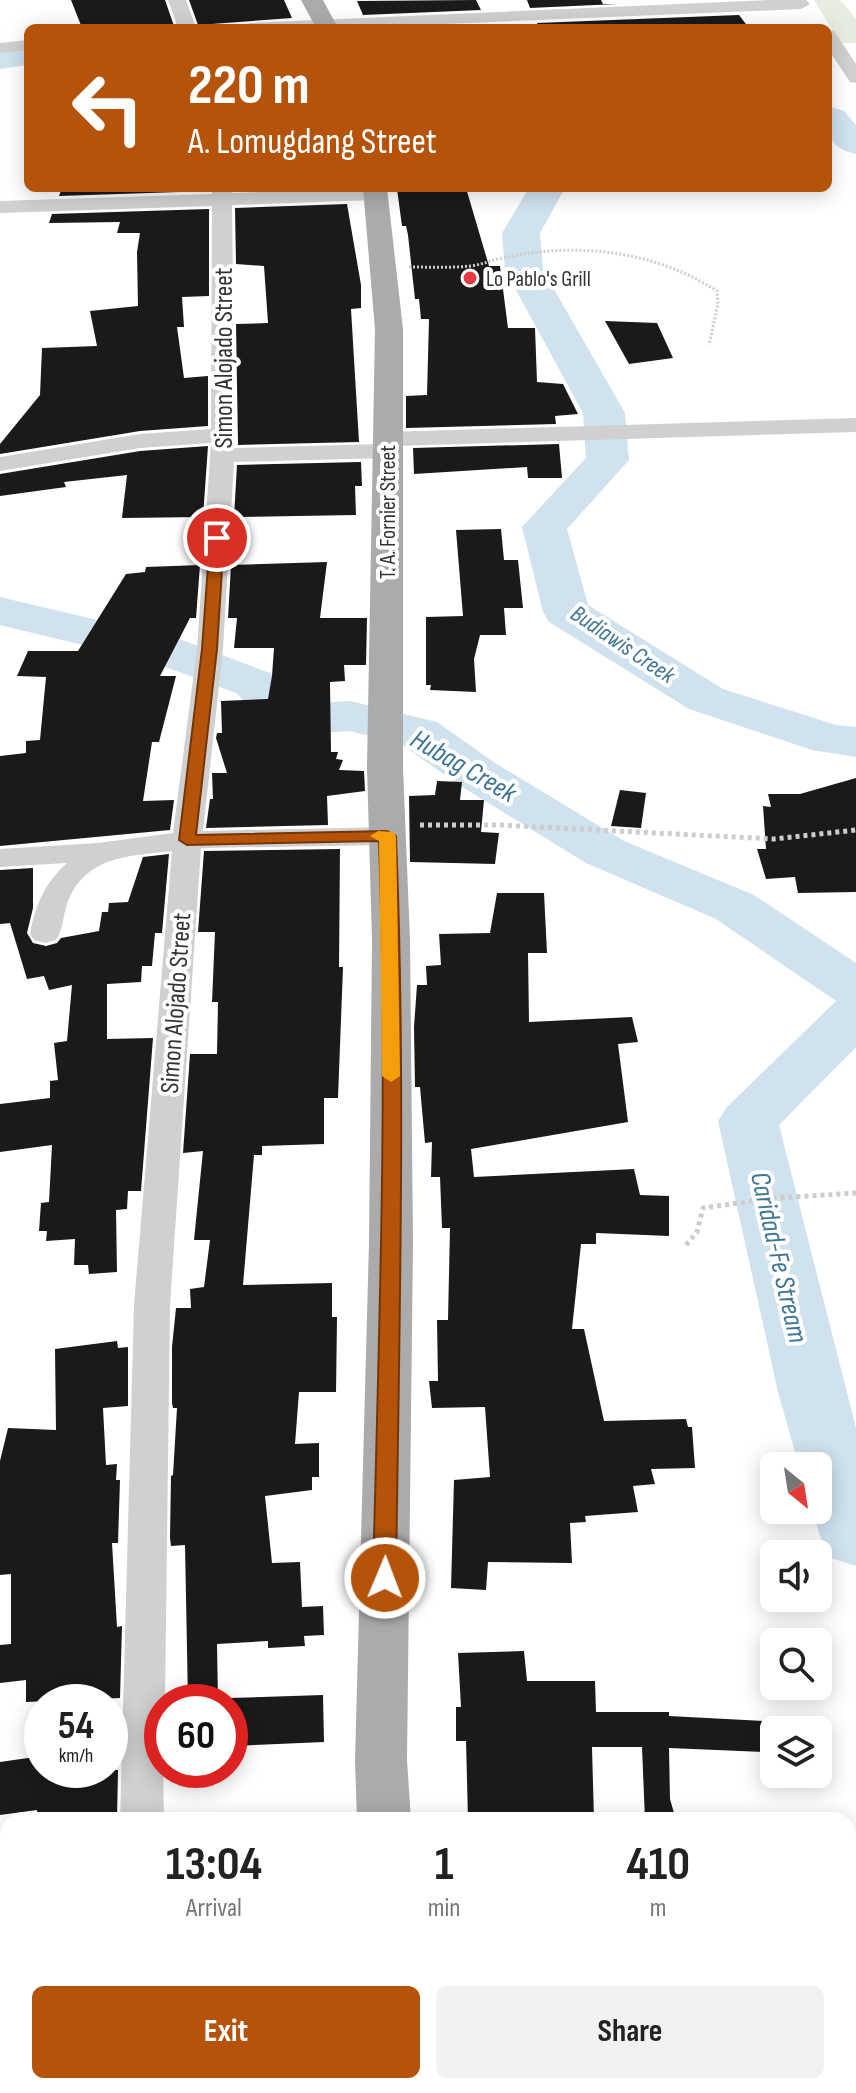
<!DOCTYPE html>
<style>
:root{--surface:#fff;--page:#f2f2f2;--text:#222;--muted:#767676;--accent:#b45309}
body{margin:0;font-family:"Sofia Sans Condensed",sans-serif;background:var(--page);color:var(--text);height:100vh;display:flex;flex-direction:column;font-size:30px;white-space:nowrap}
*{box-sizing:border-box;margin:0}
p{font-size:26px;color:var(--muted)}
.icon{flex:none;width:44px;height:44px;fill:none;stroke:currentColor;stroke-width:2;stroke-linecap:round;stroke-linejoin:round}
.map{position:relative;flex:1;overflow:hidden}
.side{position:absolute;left:0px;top:1812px;width:856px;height:282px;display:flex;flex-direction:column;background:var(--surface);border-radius:24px 24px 0 0;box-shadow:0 4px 20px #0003}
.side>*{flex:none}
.top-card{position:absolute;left:24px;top:24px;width:808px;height:168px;border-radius:12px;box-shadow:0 4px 20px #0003;background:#b45309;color:#fff;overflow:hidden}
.needle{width:52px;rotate:150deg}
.tools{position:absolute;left:760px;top:1452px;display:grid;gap:16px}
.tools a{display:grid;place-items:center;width:72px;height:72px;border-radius:12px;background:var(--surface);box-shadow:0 4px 20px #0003;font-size:40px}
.speed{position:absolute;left:24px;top:1684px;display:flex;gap:16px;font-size:40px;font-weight:700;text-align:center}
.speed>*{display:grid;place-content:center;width:104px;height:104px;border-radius:50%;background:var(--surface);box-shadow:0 4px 20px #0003;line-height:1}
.speed small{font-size:20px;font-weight:400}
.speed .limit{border:12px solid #d22;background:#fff;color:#111}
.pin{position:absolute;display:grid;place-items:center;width:68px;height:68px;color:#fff;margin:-34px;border:4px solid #fff;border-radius:50%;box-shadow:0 2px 8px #0007}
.me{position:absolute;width:88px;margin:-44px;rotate:1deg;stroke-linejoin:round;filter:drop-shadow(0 0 6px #0008)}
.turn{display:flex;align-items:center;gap:28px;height:168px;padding:0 32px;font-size:36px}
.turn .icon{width:104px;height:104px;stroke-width:2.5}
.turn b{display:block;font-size:56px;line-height:68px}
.eta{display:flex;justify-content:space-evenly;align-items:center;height:136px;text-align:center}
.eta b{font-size:48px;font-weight:700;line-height:56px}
.primary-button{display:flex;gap:16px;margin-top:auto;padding:16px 32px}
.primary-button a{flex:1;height:92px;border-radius:12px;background:var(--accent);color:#fff;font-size:32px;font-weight:700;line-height:92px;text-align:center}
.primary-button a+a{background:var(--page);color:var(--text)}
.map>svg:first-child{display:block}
.green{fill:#e6ecdf}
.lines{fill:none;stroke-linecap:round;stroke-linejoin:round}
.river{fill:#cfe2ee;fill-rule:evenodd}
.building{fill:#1a1a1a}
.path-far1{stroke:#cdcdcd;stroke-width:3;stroke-dasharray:2 2;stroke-linecap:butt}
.path{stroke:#cdcdcd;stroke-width:5;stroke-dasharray:4 4;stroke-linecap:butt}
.minor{fill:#d0d0d0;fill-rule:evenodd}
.major{fill:#ababab;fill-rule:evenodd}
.route{fill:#b45309;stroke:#753606;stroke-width:2}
.slow{fill:#f59e0b}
.poi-dot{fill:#e63946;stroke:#fff;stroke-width:3}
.labels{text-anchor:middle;stroke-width:8;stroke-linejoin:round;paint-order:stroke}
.far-poi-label{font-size:22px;fill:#333;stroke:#fff;text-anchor:start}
.far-street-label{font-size:22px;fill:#333;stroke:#fff}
.far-water-label{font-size:24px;font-style:italic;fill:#3f7597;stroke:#fff}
.street-label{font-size:26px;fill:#333;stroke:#fff}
.water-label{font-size:28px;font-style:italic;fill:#3f7597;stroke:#fff}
</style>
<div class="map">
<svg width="856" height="2093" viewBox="0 0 856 2093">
<rect width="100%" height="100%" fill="#fff"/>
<!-- green -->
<path class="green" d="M814,0H840L856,19V43H840Z"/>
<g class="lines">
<!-- river -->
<path class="river" d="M28,45V65L0,69V49Z
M828,106L844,111L856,125V154C826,147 828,133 828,106Z
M529,188H565L540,233L543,270L625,413L629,460L567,529L588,605L723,689L836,725L856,727V757L812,750L689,709L549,622L543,612L522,527L586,458L583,413L505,270L502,233Z
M0,597L182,640L270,673L305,704L350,701L437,722L495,763L624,841L754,895L856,963V1047L779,1125L856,1428V1566L831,1558L821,1539L812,1510H818V1466H799L778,1392L718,1121L727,1107L836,1001L716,919L586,863L459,785L401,744L350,731L293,735L275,731L236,693L149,661L0,625Z"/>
</g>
<!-- building -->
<path class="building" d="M71,0H165L174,26L82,28Z
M189,0H284L292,18L198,25Z
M476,0L481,10L363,15L357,1Z
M527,0H601L603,4H617L530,8Z
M739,15L749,28H539L537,23Z
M62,188H209V191L59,196Z
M466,188L489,266H500L508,328H535L537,382L563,384L578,414L555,416L556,424L406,428V396L427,395L429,319H421L419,299H415L408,235L406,226H402L397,189Z
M347,204L361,285V308L351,309L359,442L238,445L236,324L268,323L264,266L236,264L235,208Z
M209,209V296L182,297L184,327H177L184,378L208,376V426L140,431L0,454V444L40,395L42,348L97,346L90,311L138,306L137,252L140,233H117L120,222L49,223L52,214Z
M605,321L657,323L673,358L629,364Z
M559,444L562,478H528L527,467L414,474L413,448Z
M208,446L203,517L122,518L127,475L64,482L66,487L0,496V474L140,451Z
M361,462L362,486H355L356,515L234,517L237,465Z
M501,529L504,560H518L523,608H504L506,635H480L474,659L476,692L430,690L431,685H426V617L463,616L456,530Z
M327,562L320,618H367L366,665H344L345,681L330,682L331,752H338L336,759L343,760L339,770L364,771L365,791L327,796L328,825L206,828L210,799H213L212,773H227L216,738L217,733H222L221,701L268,699L272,676L274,648H234L237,618H228L231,565Z
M200,565L196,618H190L160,676H176L159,742H152L143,801L174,800L170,830L0,846V756L26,753V741L40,740L46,677L17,676L28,651H78L126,574L145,572L146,567Z
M856,778V892L798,893L795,877L766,879L757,849H766L763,806L771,807L768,794H800Z
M437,781L462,782L460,800H484L481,832L499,833L495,864L410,862L409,796L435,795Z
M620,790L646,793L641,828L611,826Z
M340,849L339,967H343L338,1098H324V1144L262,1146V1155H254L243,1285L332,1283V1317H337L336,1392H299L295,1444L319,1443V1477H312V1490L265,1496L272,1563L300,1562L302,1607L323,1606L324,1635L304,1636L305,1646L268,1648V1641L217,1644L218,1702H188L185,1545L171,1546L170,1538L171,1476L173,1475L177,1408H173L172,1403V1347L176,1308H191L190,1289L204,1287L210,1240H194L203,1151L183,1153L190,1054H217L218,1002H212L215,932H198L204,851Z
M169,854L162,933H155L152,966H142L141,982L107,984V1039L153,1038L141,1191H128L127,1209L116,1210L117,1272L89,1274L88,1265H74L75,1239L46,1241L47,1231H39L41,1203L49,1202L52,1145L0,1152V1104L50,1098V1081L58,1080L54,1043L67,1041L72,985L49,990L44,976L27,979L10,923L0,924V870L33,868V908L27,933L33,943L46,946L57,943L61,938L99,931L102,912H108L109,903L128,902L143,857Z
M497,893H544L547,953H528L529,1022L632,1017L638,1042L618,1044L628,1122L471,1149L474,1177L634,1169L640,1195L669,1196V1236L596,1233V1244H581L572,1329H584L604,1421L686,1419L688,1427H692L695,1468L651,1469L655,1484L633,1486L638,1512L585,1516L586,1522L570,1523L572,1563L488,1562L486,1590L451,1588L454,1480L490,1477L485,1407L432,1408L429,1381H438L437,1320H448L450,1228H442L440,1177H431L432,1142L425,1143L420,1087H415L414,1027L417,985H427L426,966L441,965L439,934L490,933Z
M117,1341L118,1348L128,1347V1406L103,1408L106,1465L117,1464L116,1480H120L118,1543H112L117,1627L122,1626L120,1698L26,1702V1680L0,1683V1645L11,1644V1574L0,1575V1461L8,1428L56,1430L55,1349Z
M524,1651L527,1681H595L596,1712H669V1716L764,1721V1752L669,1748L670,1799L676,1820H645L642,1747H592L594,1820H468L466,1741H456V1707H461L458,1653Z
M323,1695L324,1742L230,1746V1698Z
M42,1756V1770H118L117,1820H38L37,1810L0,1815V1762Z"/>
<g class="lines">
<!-- path-far1 -->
<path class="path-far1" d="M409,267C430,267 451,268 471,266C484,264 495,259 507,257C579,242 655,251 717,291L718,304L709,345"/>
<!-- path -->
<path class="path" d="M420,825H498L774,839L856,830
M686,1245L697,1232L703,1208L775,1198L856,1193"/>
<!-- minor -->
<path class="minor" d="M168,0H186L196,28H178Z
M769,0H806L810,4L801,9L347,28H241L250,23Z
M828,30L834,31L856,64V83L850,82L828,49Z
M28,40V50L0,53V43Z
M212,188H232V193L376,188L386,194L376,200L232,205L235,448L380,444L375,439L379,434L387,432L856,418V432L395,446L400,451L396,456L388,458L234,462L223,649L203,831L387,827L397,830L402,836L397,842L387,845L201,848L170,1305L165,1702H162L164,1820H120L134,1305L172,851C132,856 88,855 69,899C63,912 64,928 56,940L45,943L34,940L30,934C35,905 45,883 67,863L0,867V849L98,843L173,833L197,649L211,443L140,448L0,471V457L140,434L211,429L212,206L0,213V201L212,194Z
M149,2086H195L197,2093H151Z"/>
<!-- major -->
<path class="major" d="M301,0H323L338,28H316Z
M363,188H387L403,329V767L410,940L413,1243L407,1760L411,1820H357L355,1760L369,1243L372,940L367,767L375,329Z
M371,2086H429L430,2093H372Z"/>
</g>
<!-- route -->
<path class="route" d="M217,534L224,538L217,649L196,835L387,831L396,836C406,1083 399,1331 396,1578L393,1584L385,1587L377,1584L373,1578C379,1332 388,1086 379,841L187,845L179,840L202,649L210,538Z"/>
<!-- slow -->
<path class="slow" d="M378,831L393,832L396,836L400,1076L391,1082L382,1076L379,841L370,836Z"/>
<!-- markers -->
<circle class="poi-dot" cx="470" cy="278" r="8"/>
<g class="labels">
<!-- far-poi labels -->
<g class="far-poi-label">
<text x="486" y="286">Lo Pablo's Grill</text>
</g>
<!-- far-street labels -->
<g class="far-street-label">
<text transform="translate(387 512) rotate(-90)" y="8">T. A. Fornier Street</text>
</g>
<!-- far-water labels -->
<g class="far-water-label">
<text transform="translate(623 644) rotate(34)" y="8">Budiawis Creek</text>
</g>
<!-- street labels -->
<g class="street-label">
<text transform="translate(223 358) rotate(-90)" y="9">Simon Alojado Street</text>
<text transform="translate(175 1003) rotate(-86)" y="9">Simon Alojado Street</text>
</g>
<!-- water labels -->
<g class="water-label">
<text transform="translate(464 765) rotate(30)" y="10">Hubag Creek</text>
<text transform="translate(780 1257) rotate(77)" y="10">Caridad-Fe Stream</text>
</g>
</g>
</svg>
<div class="tools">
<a><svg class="needle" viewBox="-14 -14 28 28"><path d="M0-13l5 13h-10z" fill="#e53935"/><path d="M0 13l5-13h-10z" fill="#767676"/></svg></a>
<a><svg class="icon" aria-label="sound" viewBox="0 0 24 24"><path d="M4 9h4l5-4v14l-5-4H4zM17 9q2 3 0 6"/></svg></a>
<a><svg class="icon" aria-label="search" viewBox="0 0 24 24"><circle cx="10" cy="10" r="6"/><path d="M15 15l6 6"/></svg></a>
<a><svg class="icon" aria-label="layers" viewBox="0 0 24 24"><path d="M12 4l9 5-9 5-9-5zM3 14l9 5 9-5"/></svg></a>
</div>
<div class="speed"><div>54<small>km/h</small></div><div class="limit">60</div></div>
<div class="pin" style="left:217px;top:538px;background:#d93025"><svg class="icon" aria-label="arrive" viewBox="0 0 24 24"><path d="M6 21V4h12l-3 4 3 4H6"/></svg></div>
<svg class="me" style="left:385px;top:1578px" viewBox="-20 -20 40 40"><circle r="17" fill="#b45309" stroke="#fff" stroke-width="3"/><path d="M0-11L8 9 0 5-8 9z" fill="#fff"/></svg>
<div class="top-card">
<div class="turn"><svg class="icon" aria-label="left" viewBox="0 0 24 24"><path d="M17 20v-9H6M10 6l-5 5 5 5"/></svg><div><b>220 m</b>A. Lomugdang Street</div></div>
</div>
<section class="side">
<div class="eta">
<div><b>13:04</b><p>Arrival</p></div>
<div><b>1</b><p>min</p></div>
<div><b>410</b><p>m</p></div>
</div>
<div class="primary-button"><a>Exit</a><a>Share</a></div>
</section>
</div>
